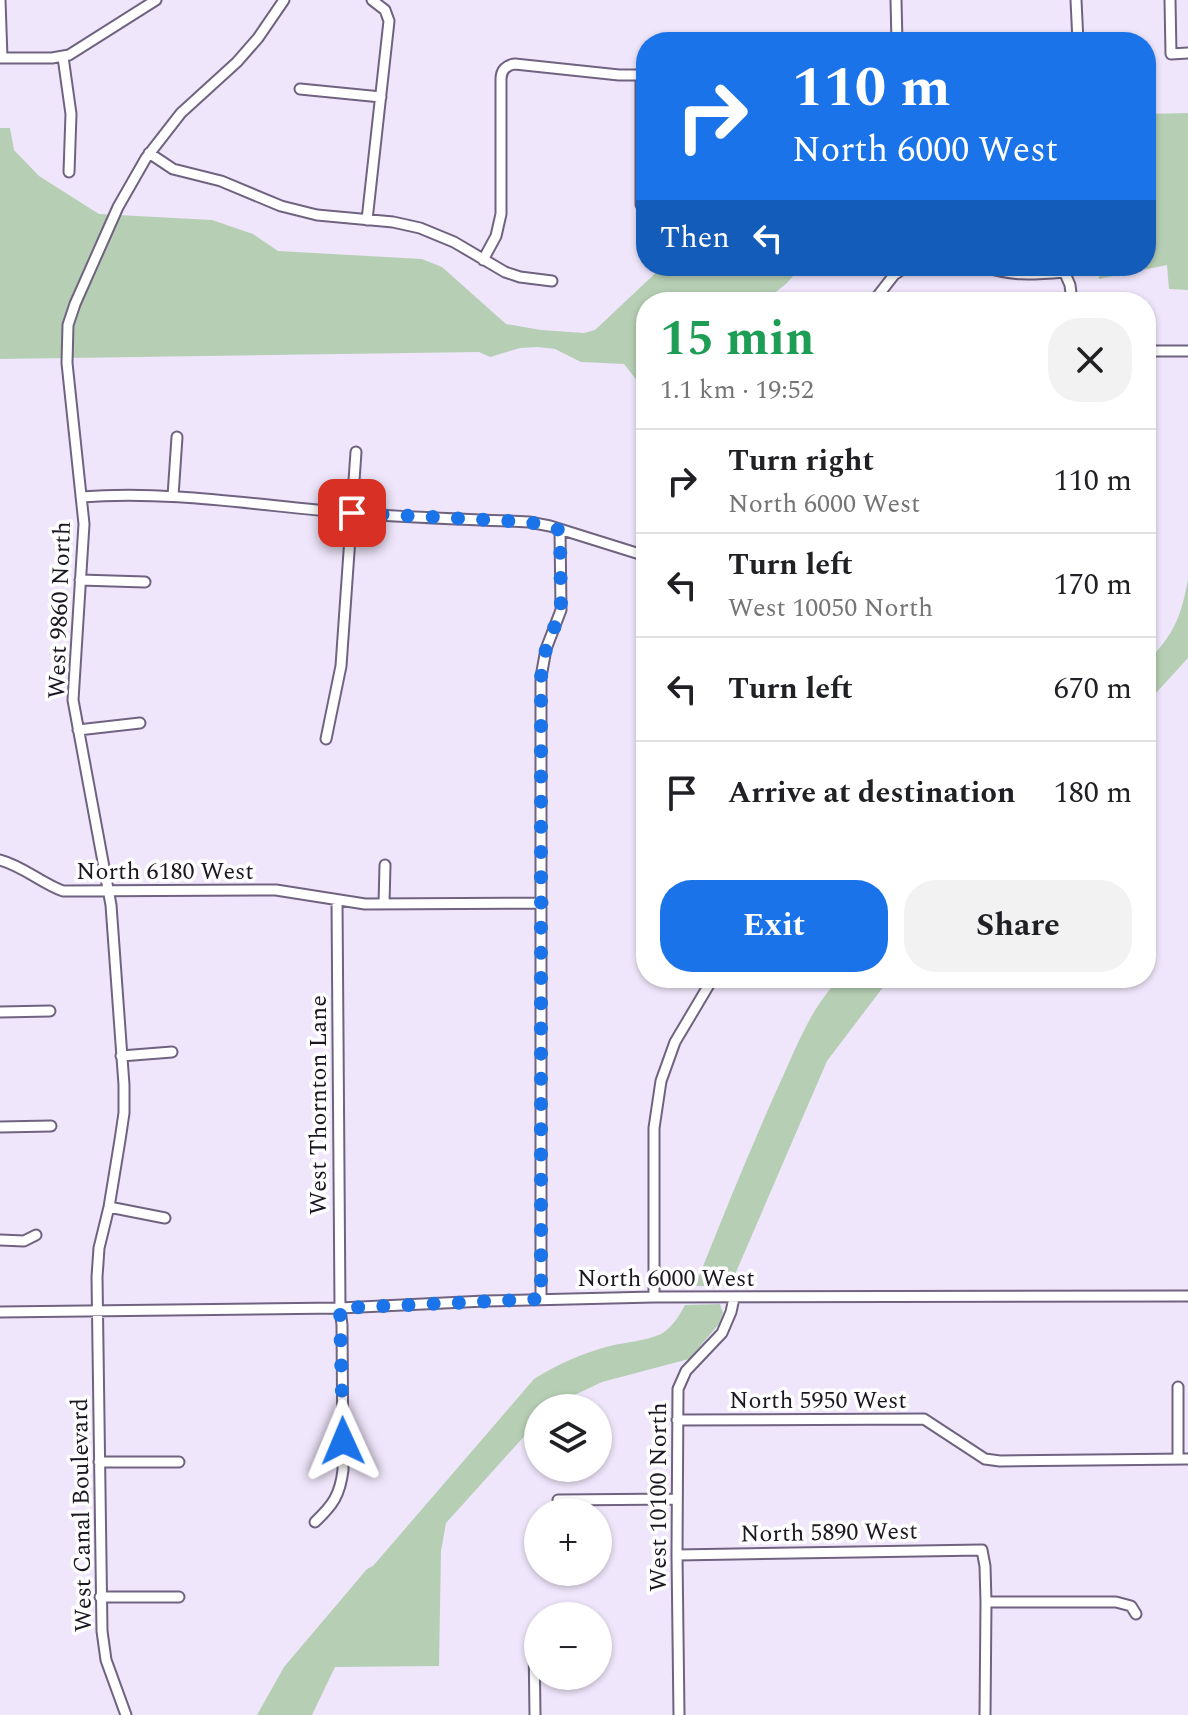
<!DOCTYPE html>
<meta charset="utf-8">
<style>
:root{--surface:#fff;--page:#f2f2f2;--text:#202124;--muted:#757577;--line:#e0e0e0;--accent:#1a73e8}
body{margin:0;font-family:Spectral,serif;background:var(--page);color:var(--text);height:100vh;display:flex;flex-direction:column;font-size:30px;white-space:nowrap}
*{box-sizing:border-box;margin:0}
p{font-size:26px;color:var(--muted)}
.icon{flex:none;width:44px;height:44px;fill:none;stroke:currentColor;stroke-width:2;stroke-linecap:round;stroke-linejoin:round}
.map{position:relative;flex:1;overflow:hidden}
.panel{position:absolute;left:636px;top:292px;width:520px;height:696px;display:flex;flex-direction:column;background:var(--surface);border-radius:32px;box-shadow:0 2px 6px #0004}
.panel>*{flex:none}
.banner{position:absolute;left:636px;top:32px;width:520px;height:244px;border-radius:32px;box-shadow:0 2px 6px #0004;background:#1a73e8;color:#fff;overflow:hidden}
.tools{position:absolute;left:524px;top:1394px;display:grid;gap:16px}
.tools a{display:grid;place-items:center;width:88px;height:88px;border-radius:50%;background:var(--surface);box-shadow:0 2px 6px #0004;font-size:40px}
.pin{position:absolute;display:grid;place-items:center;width:68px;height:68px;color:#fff;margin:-34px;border-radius:16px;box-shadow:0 4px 12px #0006}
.me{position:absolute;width:88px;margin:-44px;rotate:359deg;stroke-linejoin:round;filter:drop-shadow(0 0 6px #0008)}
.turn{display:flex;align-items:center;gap:28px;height:168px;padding:0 24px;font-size:36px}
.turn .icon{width:104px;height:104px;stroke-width:2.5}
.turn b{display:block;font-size:56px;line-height:68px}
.then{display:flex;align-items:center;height:76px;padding:0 24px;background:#0003;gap:16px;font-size:30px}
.round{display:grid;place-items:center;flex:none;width:84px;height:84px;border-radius:32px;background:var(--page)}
.head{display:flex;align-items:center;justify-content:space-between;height:136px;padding:0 24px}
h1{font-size:48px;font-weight:700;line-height:60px;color:#1e9e55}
.cta{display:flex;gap:16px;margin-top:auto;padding:16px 24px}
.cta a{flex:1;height:92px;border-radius:32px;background:var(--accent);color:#fff;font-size:32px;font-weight:700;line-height:92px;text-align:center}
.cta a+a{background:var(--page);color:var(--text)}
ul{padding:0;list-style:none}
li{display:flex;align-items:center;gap:24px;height:104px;padding:0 24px;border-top:2px solid var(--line)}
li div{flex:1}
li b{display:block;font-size:30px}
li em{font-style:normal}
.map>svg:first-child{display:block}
.green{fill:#b6cfb4}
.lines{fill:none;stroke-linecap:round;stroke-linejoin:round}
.minor-casing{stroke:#6f6380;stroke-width:13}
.minor{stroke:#fff;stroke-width:9}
.route{stroke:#1a73e8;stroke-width:14;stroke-dasharray:0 25.2}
.labels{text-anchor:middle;stroke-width:7;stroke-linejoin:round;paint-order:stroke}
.street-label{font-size:24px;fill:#1c1722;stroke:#fff}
</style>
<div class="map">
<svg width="1188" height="1715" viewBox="0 0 1188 1715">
<rect width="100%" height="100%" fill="#efe6fb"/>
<!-- green -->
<path class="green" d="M1188,113V290L1169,289L1167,265L1099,279V266H1146V114Z
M0,128H10L14,150L39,176L99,214L212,220L253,234L278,251L422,259L442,267L506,324L541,330L584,333L595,330L663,266H802L786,284L763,302H646L645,391L624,364L581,362L555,349L538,347L520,348L490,357L479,352L0,359Z
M1188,579V658L1146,704V663C1174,634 1181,618 1188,579Z
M840,978H890L827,1061L730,1286H695C722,1219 749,1151 779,1085C796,1048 811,1007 840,978Z
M720,1304L723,1313L719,1324L689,1359L602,1382L560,1402L553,1408H538V1421L446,1523L441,1551L439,1666L335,1667L312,1715H257L284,1667L367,1569L373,1566L534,1379C558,1364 583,1353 610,1346C626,1342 646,1341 661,1334C672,1328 679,1316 685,1305Z"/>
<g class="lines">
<defs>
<path id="minor" d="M0,0L2,58
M896,0L897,42
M1076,0L1078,42
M1170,0L1171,54L1188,53
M63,57L71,114L69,172
M0,58H52L69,55L156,0
M641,76V205
M300,89L381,97
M149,153L173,169L221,181L281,206L317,215L393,222L420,228L454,242L505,272L520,277L552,281
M367,220L389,21L385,10L372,0
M483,260L496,236L501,214V79C501,70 506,65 515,64L619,75H646
M979,266C1014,276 1029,275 1064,272
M1063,269L1070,285L1072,302
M873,302L894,275L907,266
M1146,351H1188
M173,496L177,437
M81,497C172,490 261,506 351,513C410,518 470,519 529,522L550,526L646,556
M80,580L145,582
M78,730L140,723
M326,739L341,666L356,452
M0,860C23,866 41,883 63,891L276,890L365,904L542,903
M384,904L385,865
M0,1012L50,1011
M121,1056L172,1052
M0,1127L51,1126
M109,1207L165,1218
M0,1240L24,1241L36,1235
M654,1297V1128L661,1081L675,1042L713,978
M541,1299V677L546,649L561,610L560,530
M0,1312L340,1308L485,1301L654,1297L1188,1296
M1178,1387V1459
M677,1420L924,1419L985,1459L1000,1461L1188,1459
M99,1462H179
M558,1500L677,1499
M315,1522C333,1505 340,1495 343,1470L342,1325L340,1308L337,901
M677,1555L982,1550L985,1566L986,1602L985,1715
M100,1597H179
M986,1602H1116L1131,1606L1136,1614
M534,1640L535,1715
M126,1715L106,1660L102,1631L97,1277L99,1248L109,1207L120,1140L124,1113V1085L111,905L73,700L84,524L67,363L68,325L75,304L118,207L146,158L181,113L237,62L258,38L284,0
M679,1715L677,1555L678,1389L686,1371L722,1333L731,1312L734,1298"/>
</defs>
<!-- minor casing -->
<use href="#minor" class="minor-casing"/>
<!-- minor -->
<use href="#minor" class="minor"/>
</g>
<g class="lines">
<!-- route -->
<path class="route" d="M343,1441L340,1308L541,1299V677L546,649L561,610L560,530L529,522L352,513"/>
</g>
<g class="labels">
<!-- street labels -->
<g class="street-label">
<text transform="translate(59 610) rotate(-88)" y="8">West 9860 North</text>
<text x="165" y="879">North 6180 West</text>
<text transform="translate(318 1105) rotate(-90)" y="8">West Thornton Lane</text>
<text x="666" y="1286">North 6000 West</text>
<text x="818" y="1408">North 5950 West</text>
<text transform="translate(658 1497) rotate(-90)" y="8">West 10100 North</text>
<text transform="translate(81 1515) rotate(-91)" y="8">West Canal Boulevard</text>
<text transform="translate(829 1532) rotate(-1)" y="8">North 5890 West</text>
</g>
</g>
</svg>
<div class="tools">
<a><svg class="icon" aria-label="layers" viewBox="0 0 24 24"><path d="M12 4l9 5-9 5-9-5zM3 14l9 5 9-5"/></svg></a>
<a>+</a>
<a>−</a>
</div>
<div class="pin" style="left:352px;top:513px;background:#d93025"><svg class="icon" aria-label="arrive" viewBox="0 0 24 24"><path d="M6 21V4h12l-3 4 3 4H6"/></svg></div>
<svg class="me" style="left:343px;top:1441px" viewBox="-20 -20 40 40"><path d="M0-17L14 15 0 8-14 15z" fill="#1a73e8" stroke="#fff" stroke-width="4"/></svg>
<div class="banner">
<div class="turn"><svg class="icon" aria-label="right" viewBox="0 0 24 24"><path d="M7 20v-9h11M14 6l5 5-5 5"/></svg><div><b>110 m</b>North 6000 West</div></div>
<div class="then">Then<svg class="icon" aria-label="left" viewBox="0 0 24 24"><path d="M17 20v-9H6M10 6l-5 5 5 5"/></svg></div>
</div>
<section class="panel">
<div class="head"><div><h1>15 min</h1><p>1.1 km · 19:52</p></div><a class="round"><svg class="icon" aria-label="close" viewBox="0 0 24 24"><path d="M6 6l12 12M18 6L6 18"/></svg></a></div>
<ul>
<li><svg class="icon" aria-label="right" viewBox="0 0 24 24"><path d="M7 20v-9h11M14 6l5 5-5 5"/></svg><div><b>Turn right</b><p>North 6000 West</p></div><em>110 m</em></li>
<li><svg class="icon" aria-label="left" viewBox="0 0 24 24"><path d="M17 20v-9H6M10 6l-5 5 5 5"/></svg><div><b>Turn left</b><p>West 10050 North</p></div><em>170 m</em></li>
<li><svg class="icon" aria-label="left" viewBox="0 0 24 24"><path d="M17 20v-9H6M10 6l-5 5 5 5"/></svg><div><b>Turn left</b></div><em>670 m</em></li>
<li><svg class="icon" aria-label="arrive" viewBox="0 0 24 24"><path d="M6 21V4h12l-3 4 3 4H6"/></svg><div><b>Arrive at destination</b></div><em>180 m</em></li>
</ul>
<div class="cta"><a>Exit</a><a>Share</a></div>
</section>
</div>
